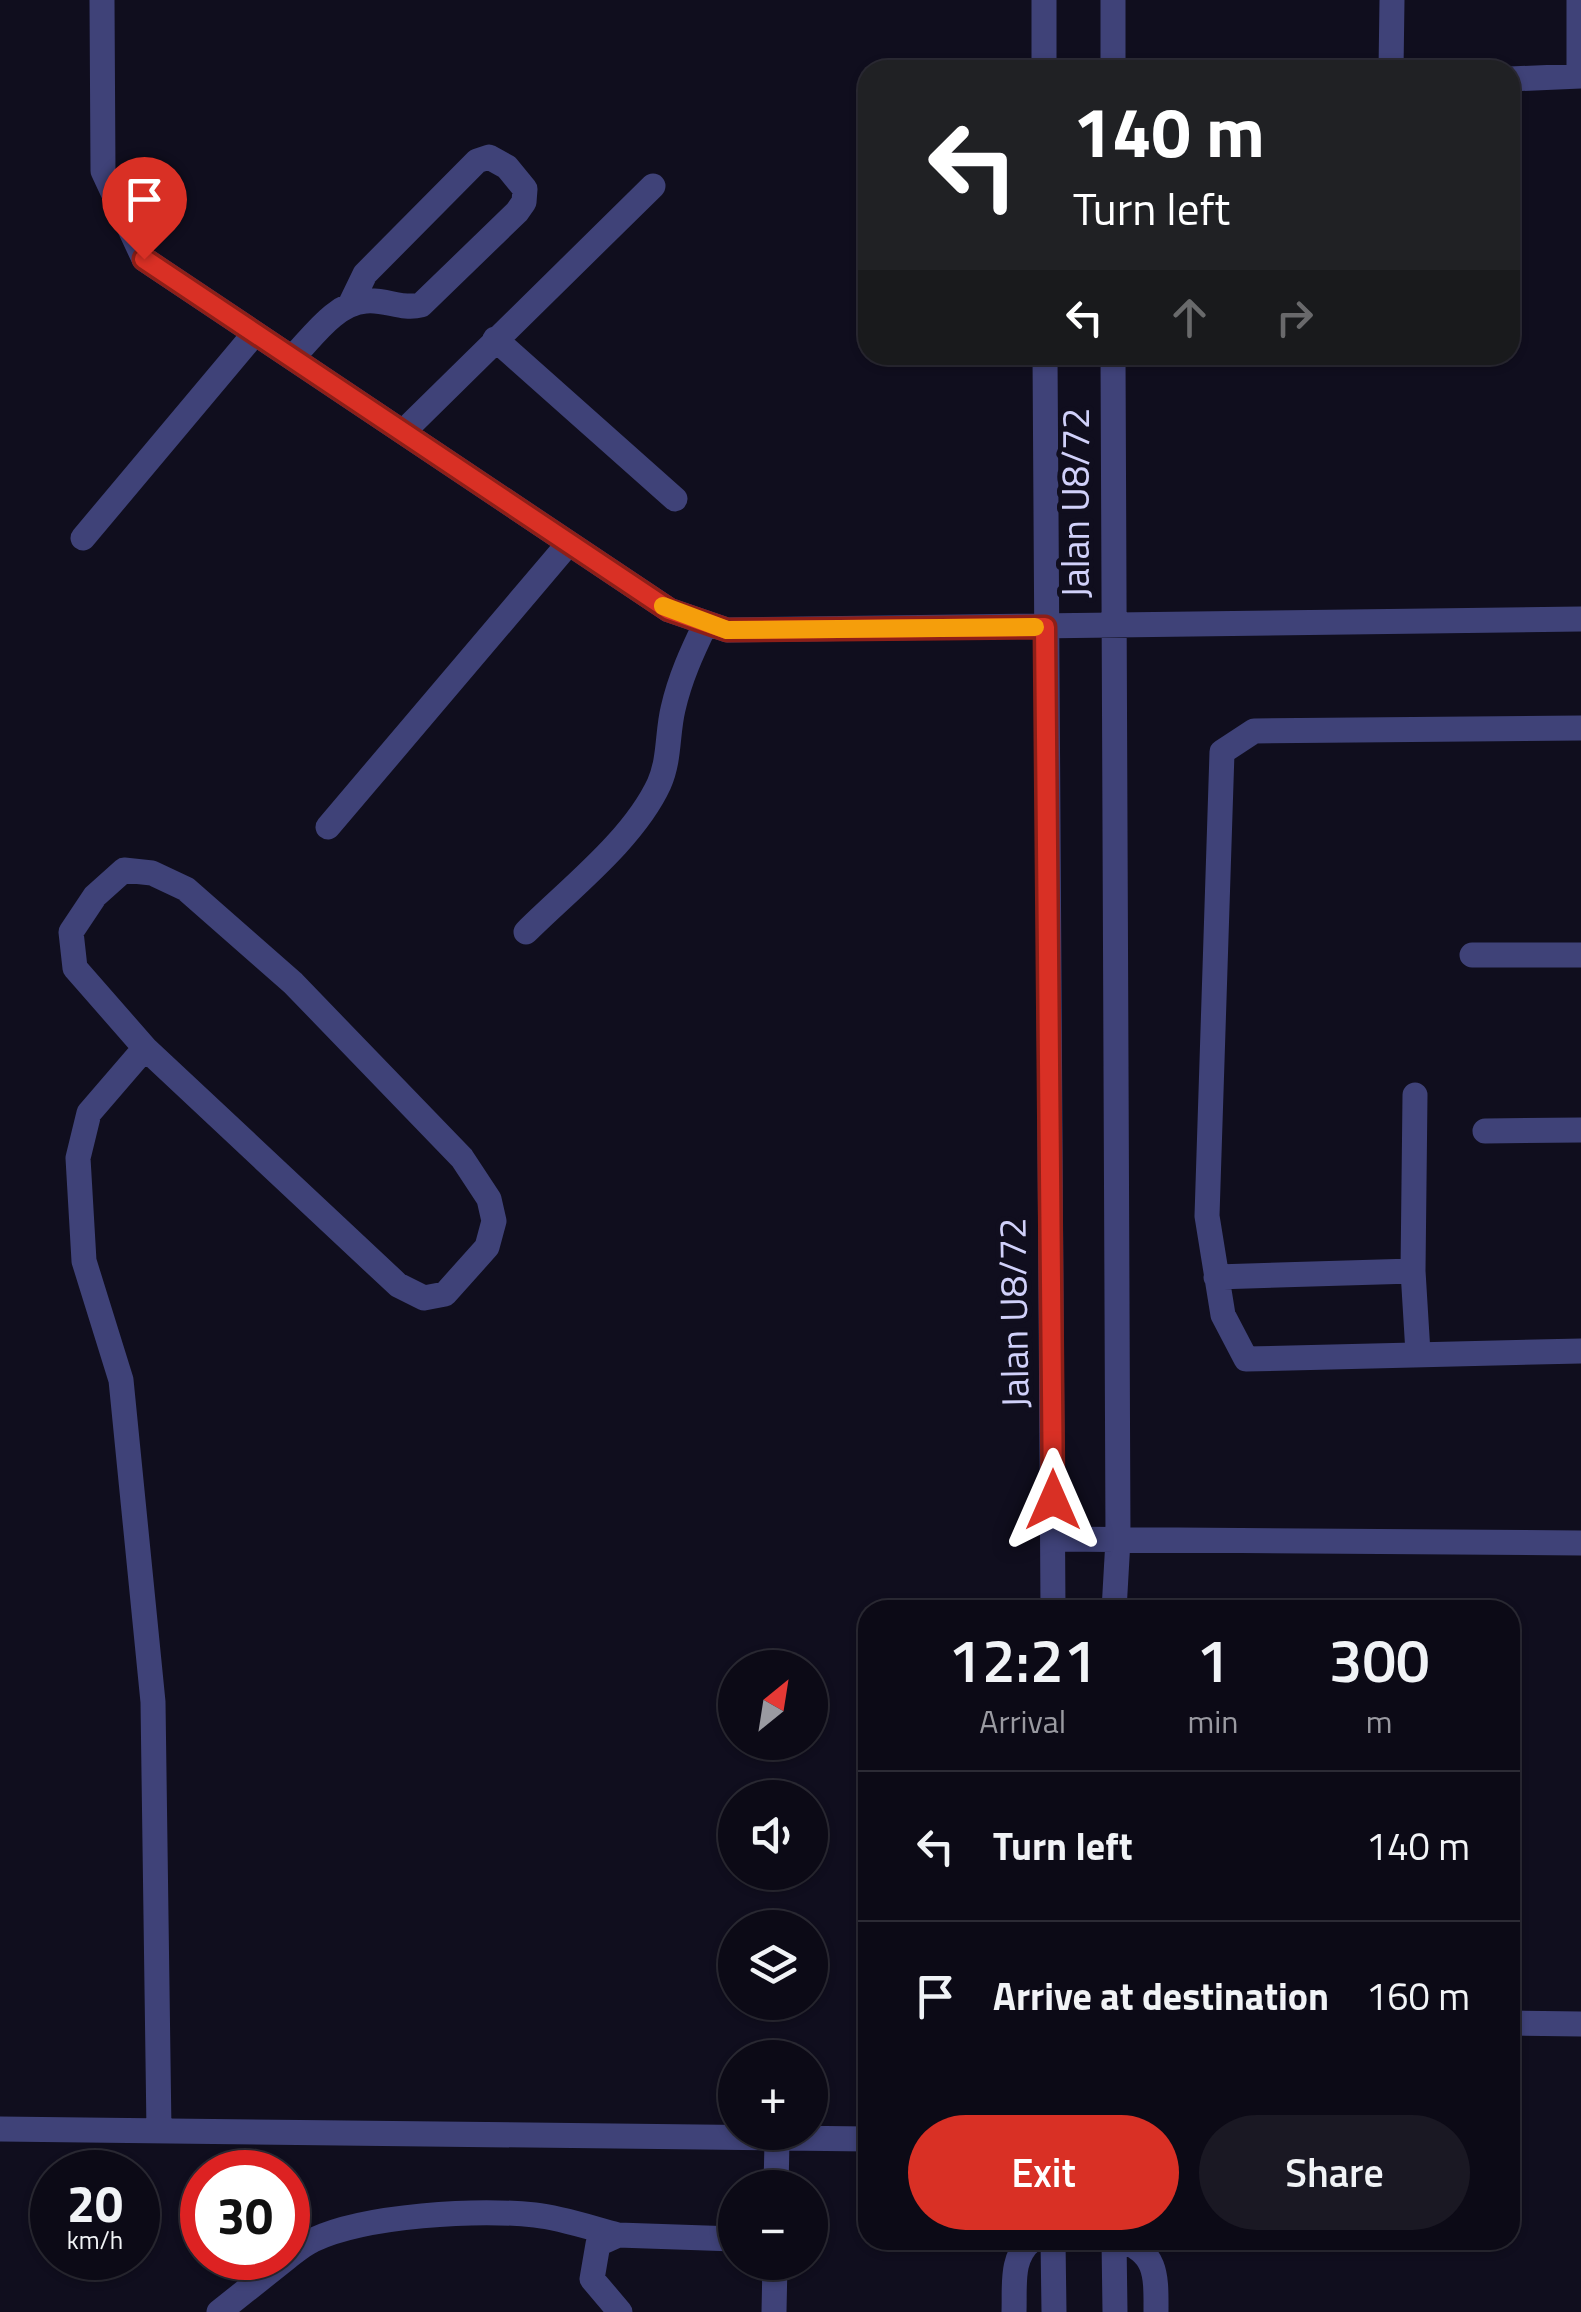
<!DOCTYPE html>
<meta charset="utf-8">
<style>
:root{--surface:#0c0a16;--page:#1a1823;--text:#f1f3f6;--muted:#9a9aa1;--line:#2c2b35;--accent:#d93025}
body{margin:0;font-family:"Titillium Web",sans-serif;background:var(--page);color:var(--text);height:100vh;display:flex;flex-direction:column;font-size:38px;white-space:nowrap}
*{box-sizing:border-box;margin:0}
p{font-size:32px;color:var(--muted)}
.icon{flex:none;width:55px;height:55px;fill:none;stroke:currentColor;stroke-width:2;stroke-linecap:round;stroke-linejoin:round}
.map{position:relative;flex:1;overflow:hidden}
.sheet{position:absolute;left:858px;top:1600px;width:662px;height:650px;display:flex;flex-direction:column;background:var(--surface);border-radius:30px;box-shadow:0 2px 8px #0004,0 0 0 2px var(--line)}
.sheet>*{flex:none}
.banner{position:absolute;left:858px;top:60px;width:662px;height:305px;border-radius:30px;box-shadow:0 2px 8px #0004,0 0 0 2px var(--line);background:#202124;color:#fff;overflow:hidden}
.needle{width:65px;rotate:30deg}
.buttons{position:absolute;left:718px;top:1650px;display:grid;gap:20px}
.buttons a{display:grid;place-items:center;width:110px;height:110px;border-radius:50%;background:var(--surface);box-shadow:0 2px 8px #0004,0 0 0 2px var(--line);font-size:50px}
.speed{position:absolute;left:30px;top:2150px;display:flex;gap:20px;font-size:50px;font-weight:700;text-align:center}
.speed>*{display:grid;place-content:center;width:130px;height:130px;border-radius:50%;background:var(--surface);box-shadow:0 2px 8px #0004,0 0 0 2px var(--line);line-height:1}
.speed small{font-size:25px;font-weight:400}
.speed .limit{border:15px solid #d22;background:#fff;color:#111}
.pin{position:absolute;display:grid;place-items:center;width:85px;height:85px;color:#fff;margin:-102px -42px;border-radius:50% 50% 50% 0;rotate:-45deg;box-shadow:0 0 10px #0007}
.pin .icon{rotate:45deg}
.me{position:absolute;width:110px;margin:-55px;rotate:0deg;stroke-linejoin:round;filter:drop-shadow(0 0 8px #0008)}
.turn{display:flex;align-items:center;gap:35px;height:210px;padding:0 50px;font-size:45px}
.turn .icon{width:130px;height:130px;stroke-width:2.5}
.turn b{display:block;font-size:70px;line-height:85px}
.lanes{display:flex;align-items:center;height:95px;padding:0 50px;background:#0003;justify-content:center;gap:50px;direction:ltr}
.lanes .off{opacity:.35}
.eta{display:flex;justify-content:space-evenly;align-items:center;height:170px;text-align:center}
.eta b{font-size:60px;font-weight:600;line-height:70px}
.button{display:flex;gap:20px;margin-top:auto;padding:20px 50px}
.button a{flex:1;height:115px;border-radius:60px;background:var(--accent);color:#fff;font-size:40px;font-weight:600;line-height:115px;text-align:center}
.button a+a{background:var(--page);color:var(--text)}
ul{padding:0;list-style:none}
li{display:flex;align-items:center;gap:30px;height:150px;padding:0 50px;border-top:2px solid var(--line)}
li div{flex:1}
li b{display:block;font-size:38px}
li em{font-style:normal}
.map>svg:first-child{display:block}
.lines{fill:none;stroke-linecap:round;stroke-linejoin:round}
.minor{stroke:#3f4278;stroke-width:25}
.route-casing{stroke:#8d1f18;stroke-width:25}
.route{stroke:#d93025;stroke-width:18}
.slow{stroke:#f59e0b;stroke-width:18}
.labels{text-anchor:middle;stroke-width:10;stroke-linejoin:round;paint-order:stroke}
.street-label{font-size:38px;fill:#d1d1fa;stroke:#100e1e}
</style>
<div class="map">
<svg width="1581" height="2312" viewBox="0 0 1581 2312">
<rect width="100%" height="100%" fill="#100e1e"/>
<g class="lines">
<!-- minor -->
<path class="minor" d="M102,0L103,171L144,259L669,610L727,630L1581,619
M1044,0V70
M1113,0V70
M1579,0V76
M1391,70L1392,0
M1510,79L1581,76
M495,339L675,499
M1045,355L1053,1610
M1113,355L1118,1540L1114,1610
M292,358C312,338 335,303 366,301C386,299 402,310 421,305L517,212L524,202L525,189L507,167L489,157L477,161L365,274L350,305
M403,432L653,186
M83,538L255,333
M1581,728L1254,731L1222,752L1207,1216L1223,1315L1246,1359L1581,1351
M328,827L569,543
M526,932C569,889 633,840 659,784C670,759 667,734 673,709C680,678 692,652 706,623
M1472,955H1581
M145,1048L398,1285L424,1298L445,1294L487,1247L494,1221L489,1199L462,1158L293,983L186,889L152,873L124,870L95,896L71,932L75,968L145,1048L89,1113L78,1158L84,1261L121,1380L153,1702L159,2131
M1485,1131L1581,1130
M1413,1271L1418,1353
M1216,1277L1413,1271L1415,1095
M1053,1539L1581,1543
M1510,2023L1581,2024
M0,2129L868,2139
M776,2188L777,2141
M1053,2240L1054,2312
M1114,2240L1115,2312
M1120,2240C1158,2252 1156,2277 1156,2312
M288,2257C296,2251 304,2244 313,2240C366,2215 477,2209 535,2215C562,2218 591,2228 618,2235
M219,2312L287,2258
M620,2312L592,2279L598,2244L618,2235L735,2239
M774,2312L775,2262
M1014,2312C1015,2286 1010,2257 1032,2240"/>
</g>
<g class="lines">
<defs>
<path id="route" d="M144,259L669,610L727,630L1045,627L1053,1500"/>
</defs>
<!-- route casing -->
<use href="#route" class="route-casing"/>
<!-- route -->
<use href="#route" class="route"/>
<!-- slow -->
<path class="slow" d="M663,606L727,630L1035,627"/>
</g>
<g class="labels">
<!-- street labels -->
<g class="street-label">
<text transform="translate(1076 503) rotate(-90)" y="13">Jalan U8/72</text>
<text transform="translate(1014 1313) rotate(-91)" y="13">Jalan U8/72</text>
</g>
</g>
</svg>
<div class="buttons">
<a><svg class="needle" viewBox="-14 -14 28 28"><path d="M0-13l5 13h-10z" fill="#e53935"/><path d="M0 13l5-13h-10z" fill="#9a9aa1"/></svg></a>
<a><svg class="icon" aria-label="sound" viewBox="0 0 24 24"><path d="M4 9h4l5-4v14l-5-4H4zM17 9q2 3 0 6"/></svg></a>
<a><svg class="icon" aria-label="layers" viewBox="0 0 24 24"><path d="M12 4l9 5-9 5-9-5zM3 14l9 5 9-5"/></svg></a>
<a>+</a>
<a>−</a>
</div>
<div class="speed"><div>20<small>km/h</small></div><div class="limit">30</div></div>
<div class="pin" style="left:144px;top:259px;background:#d93025"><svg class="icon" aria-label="arrive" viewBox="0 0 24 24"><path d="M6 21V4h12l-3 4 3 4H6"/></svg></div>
<svg class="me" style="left:1053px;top:1500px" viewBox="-20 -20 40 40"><path d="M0-17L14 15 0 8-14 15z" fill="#d93025" stroke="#fff" stroke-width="4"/></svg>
<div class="banner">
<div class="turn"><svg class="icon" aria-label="left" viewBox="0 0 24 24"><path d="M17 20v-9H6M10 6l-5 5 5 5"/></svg><div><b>140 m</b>Turn left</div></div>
<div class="lanes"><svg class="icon" aria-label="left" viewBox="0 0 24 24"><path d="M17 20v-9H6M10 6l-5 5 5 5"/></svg><svg class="icon off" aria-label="ahead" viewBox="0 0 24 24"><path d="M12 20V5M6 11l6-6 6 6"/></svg><svg class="icon off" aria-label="right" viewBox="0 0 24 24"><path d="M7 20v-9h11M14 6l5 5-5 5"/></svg></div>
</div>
<section class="sheet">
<div class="eta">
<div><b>12:21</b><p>Arrival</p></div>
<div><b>1</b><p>min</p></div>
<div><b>300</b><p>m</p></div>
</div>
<ul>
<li><svg class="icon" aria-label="left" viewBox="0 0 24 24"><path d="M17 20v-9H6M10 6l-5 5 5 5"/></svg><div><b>Turn left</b></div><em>140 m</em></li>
<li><svg class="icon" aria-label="arrive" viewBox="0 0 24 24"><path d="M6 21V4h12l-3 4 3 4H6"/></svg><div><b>Arrive at destination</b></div><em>160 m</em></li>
</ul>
<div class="button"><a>Exit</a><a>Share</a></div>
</section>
</div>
